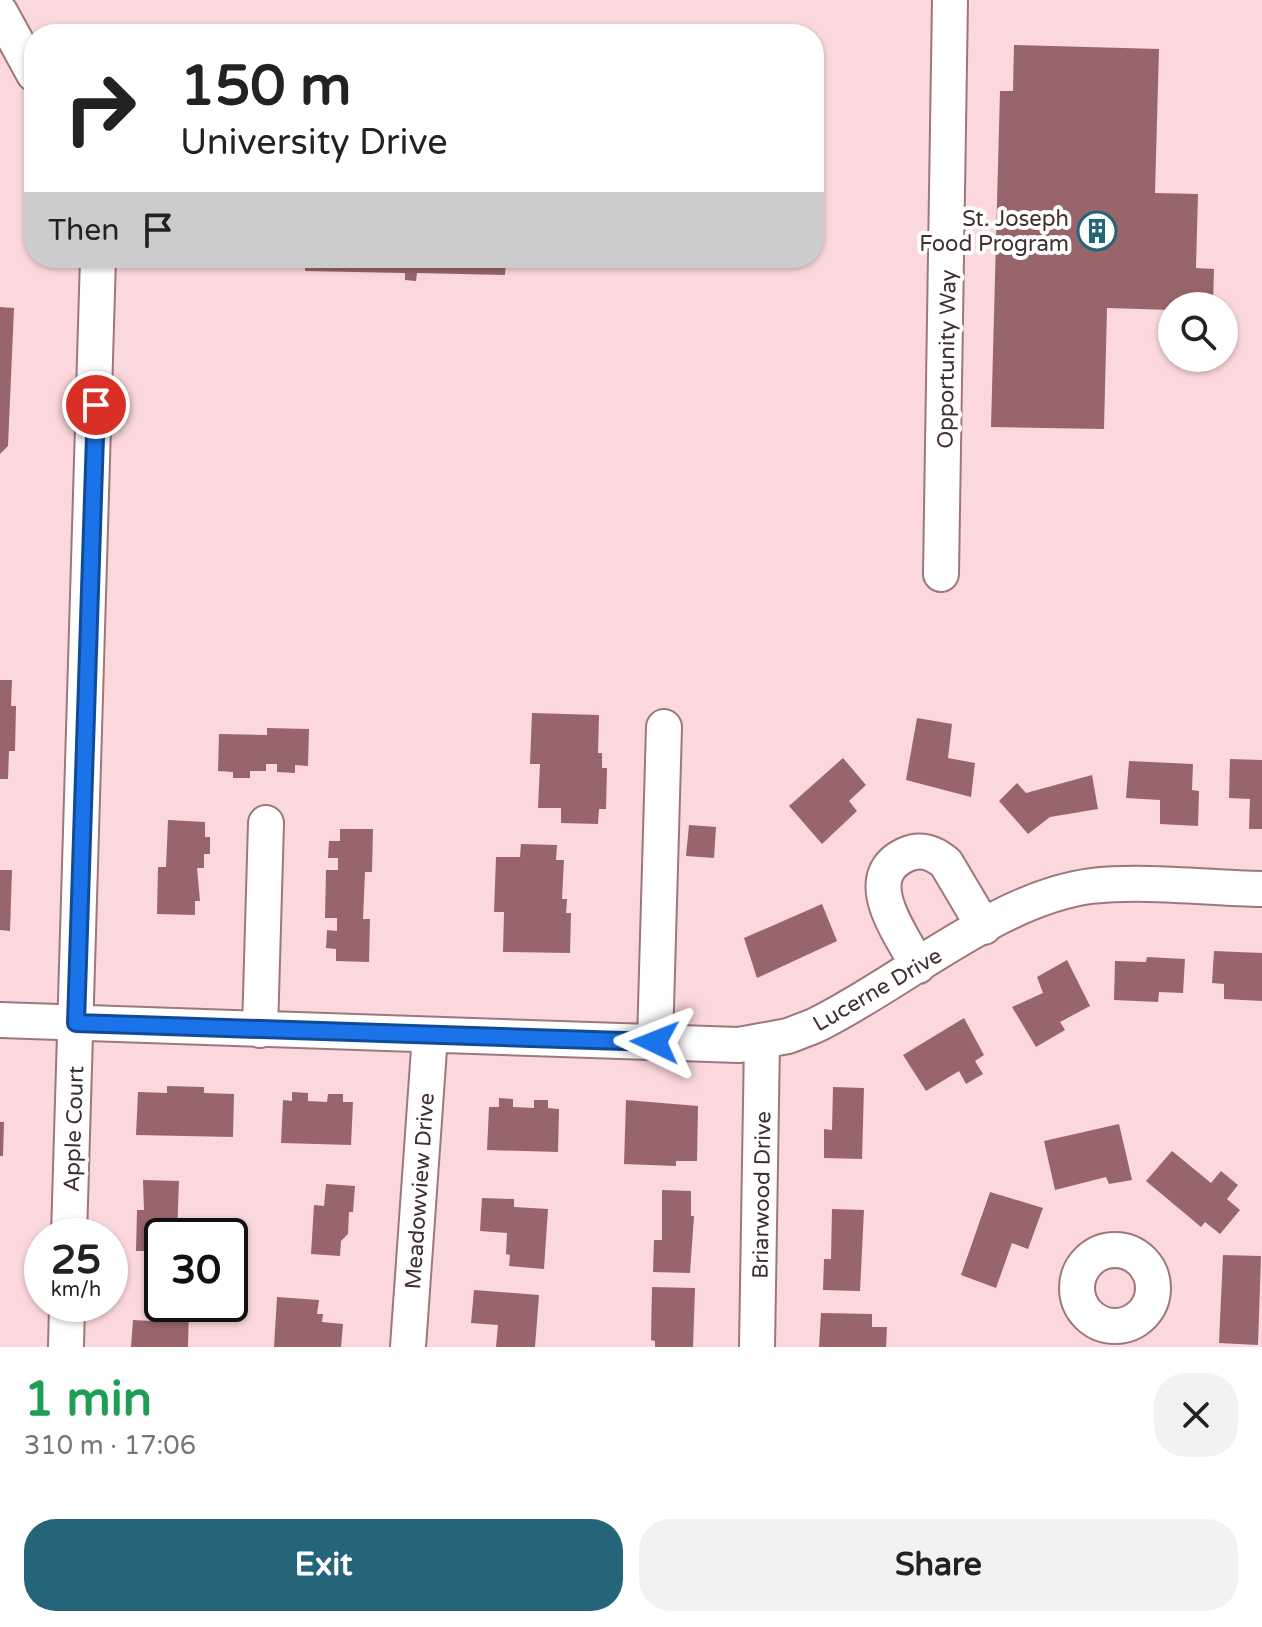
<!DOCTYPE html>
<meta charset="utf-8">
<style>
:root{--surface:#fff;--page:#f2f2f2;--text:#222;--muted:#767676;--accent:#246579}
body{margin:0;font-family:"Varela Round",sans-serif;background:var(--page);color:var(--text);height:100vh;display:flex;flex-direction:column;font-size:30px;white-space:nowrap}
*{box-sizing:border-box;margin:0}
p{font-size:26px;color:var(--muted)}
.icon{flex:none;width:44px;height:44px;fill:none;stroke:currentColor;stroke-width:2;stroke-linecap:round;stroke-linejoin:round}
.map{position:relative;height:1347px;overflow:hidden}
.drawer{display:flex;flex-direction:column;background:var(--surface);flex:1}
.drawer>*{flex:none}
.banner{position:absolute;left:24px;top:24px;width:800px;height:244px;border-radius:32px;box-shadow:0 2px 6px #0004;background:#fff;color:var(--text);overflow:hidden}
.tools{position:absolute;left:1158px;top:292px;display:grid;gap:16px}
.tools a{display:grid;place-items:center;width:80px;height:80px;border-radius:50%;background:var(--surface);box-shadow:0 2px 6px #0004;font-size:40px}
.speed{position:absolute;left:24px;top:1218px;display:flex;gap:16px;font-size:40px;font-weight:700;text-align:center}
.speed>*{display:grid;place-content:center;width:104px;height:104px;border-radius:50%;background:var(--surface);box-shadow:0 2px 6px #0004;line-height:1}
.speed small{font-size:20px;font-weight:400}
.speed .limit{border:4px solid #111;border-radius:12px;background:#fff;color:#111}
.pin{position:absolute;display:grid;place-items:center;width:68px;height:68px;color:#fff;margin:-34px;border:4px solid #fff;border-radius:50%;box-shadow:0 2px 8px #0007}
.me{position:absolute;width:88px;margin:-44px;rotate:272deg;stroke-linejoin:round;filter:drop-shadow(0 0 6px #0008)}
.turn{display:flex;align-items:center;gap:28px;height:168px;padding:0 24px;font-size:36px}
.turn .icon{width:104px;height:104px;stroke-width:2.5}
.turn b{display:block;font-size:56px;line-height:68px}
.then{display:flex;align-items:center;height:76px;padding:0 24px;background:#0003;gap:16px;font-size:30px}
.round{display:grid;place-items:center;flex:none;width:84px;height:84px;border-radius:32px;background:var(--page)}
.headline{display:flex;align-items:center;justify-content:space-between;height:136px;padding:0 24px}
h1{font-size:48px;font-weight:700;line-height:60px;color:#1e9e55}
.action{display:flex;gap:16px;margin-top:auto;padding:16px 24px}
.action a{flex:1;height:92px;border-radius:32px;background:var(--accent);color:#fff;font-size:32px;font-weight:700;line-height:92px;text-align:center}
.action a+a{background:var(--page);color:var(--text)}
.map>svg:first-child{display:block}
.building{fill:#98656b}
.lines{fill:none;stroke-linecap:round;stroke-linejoin:round}
.minor-casing{stroke:#9d777a;stroke-width:38}
.minor{stroke:#fff;stroke-width:34}
.route-casing{stroke:#114b97;stroke-width:20}
.route{stroke:#1a73e8;stroke-width:14}
.labels{text-anchor:middle;stroke-width:8;stroke-linejoin:round;paint-order:stroke}
.poi-label{font-size:22px;fill:#402f31;stroke:#fff;text-anchor:end}
.street-label{font-size:22px;fill:#402f31;stroke:#fff}
</style>
<div class="map">
<svg width="1262" height="1347" viewBox="0 0 1262 1347">
<rect width="100%" height="100%" fill="#fbd8db"/>
<!-- building -->
<path class="building" d="M1014,45L1159,49L1155,193L1198,194L1196,268L1214,269L1213,306H1172V310L1107,308L1104,429L991,427L1000,91H1013Z
M305,258H506L505,275L417,273L416,281L405,280V273L305,271Z
M0,307L14,308L8,446L0,454Z
M0,680H12L11,706H16L15,751H9L8,779H0Z
M532,713L599,715L598,753H602V768H607L606,809H599L598,824L561,823V808H538L540,764H530Z
M917,718L952,724L948,758L975,763L971,797L906,780Z
M267,728L309,729L308,766L295,765V773L277,772V764H266V771H250V778H233V772L218,771L219,734L267,735Z
M843,758L866,785L849,801L857,811L822,844L789,806Z
M1230,759L1262,760V829H1249L1250,799L1229,798Z
M1129,761L1193,764L1192,790L1199,791L1198,826L1160,824V800L1126,798Z
M1092,775L1098,809L1050,817L1028,834L999,801L1017,783L1026,793Z
M168,820L205,822V837H210V854H204V868H197L200,901H195V915L157,914L158,867H166Z
M689,825L716,827L714,858L686,856Z
M340,829H373L372,872H365L363,919H370L369,962L336,961V949L326,948L327,930L337,931V918H325L326,870H338V858H328L329,841H340Z
M521,844L557,845L556,860H564L562,899H567L566,913H571L570,953L503,952L504,912H494L496,857H520Z
M0,870H12L10,931L0,930Z
M822,904L837,941L757,978L744,938Z
M1214,951L1262,953V1001L1224,999V984L1212,983Z
M1147,957L1185,959L1183,993L1159,992L1158,1002L1114,1000L1115,961L1146,962Z
M1067,960L1090,1006L1060,1022L1065,1030L1036,1047L1012,1007L1043,993L1037,977Z
M964,1018L984,1055L975,1061L983,1074L966,1084L959,1071L926,1091L903,1055Z
M167,1086L204,1087V1093L234,1094L233,1137L136,1135L138,1092L167,1093Z
M833,1087L864,1088L862,1159L824,1158V1129L832,1130Z
M292,1092L308,1093V1101L327,1102L328,1094H343V1102H353L351,1145L281,1143L283,1100L292,1101Z
M499,1098L513,1099V1107L534,1108V1100H548V1108L559,1109L558,1152L487,1150L489,1107H499Z
M626,1100L698,1106L697,1161H676V1166L624,1164Z
M0,1122H4L3,1156H0Z
M1119,1124L1132,1180L1109,1184L1106,1177L1055,1190L1044,1141Z
M1172,1151L1211,1183L1221,1171L1238,1185L1227,1199L1240,1210L1220,1234L1205,1222L1201,1227L1146,1181Z
M143,1180L179,1181L177,1236H162V1260L144,1259V1251H136L137,1210H144Z
M326,1184L355,1186L353,1212H349L348,1234L341,1241L340,1256L311,1254L314,1205L324,1206Z
M662,1190L691,1191V1216H694L690,1273L653,1272L654,1240H662Z
M990,1192L1043,1208L1028,1249L1012,1243L996,1288L961,1275Z
M482,1198L514,1199V1207L548,1209L544,1269L509,1266L510,1255L506,1254L507,1233L480,1231Z
M832,1209L864,1210L860,1291L823,1290L824,1259H831Z
M1223,1255L1261,1256L1258,1345L1219,1343Z
M154,1287H162V1304H189L188,1347H131L133,1320L151,1321Z
M652,1287L695,1288L693,1347H655V1341L651,1340Z
M474,1290L539,1295L535,1347H496L498,1325L471,1323Z
M277,1297L319,1300L317,1314H323L322,1322L343,1324L341,1347H274Z
M821,1313L872,1314V1327H887L886,1347H819Z"/>
<g class="lines">
<defs>
<path id="minor" d="M0,12L34,74
M941,574L950,0
M918,966C902,935 857,878 905,855C920,848 933,852 946,863L984,927
M0,1020L739,1045L788,1036L814,1026C899,985 997,898 1091,886C1146,880 1207,888 1262,889
M260,1030L266,823
M655,1042L664,727
M69,1236L98,258
M1077 1288a38 38 0 1 1 76 0a38 38 0 1 1-76 0Z
M66,1347L67,1304
M408,1347L430,1035
M757,1347L762,1042"/>
</defs>
<!-- minor casing -->
<use href="#minor" class="minor-casing"/>
<!-- minor -->
<use href="#minor" class="minor"/>
</g>
<g class="lines">
<defs>
<path id="route" d="M96,405L76,1023L655,1042"/>
</defs>
<!-- route casing -->
<use href="#route" class="route-casing"/>
<!-- route -->
<use href="#route" class="route"/>
</g>
<!-- icons -->
<defs>
<symbol id="building-ring" viewBox="-11 -11 22 22"><circle r="9.5" fill="#fff" stroke="#246579" stroke-width="1.5"/><path d="M-4-6H4V6H1V3H-1V6H-4ZM-2.5-4.3h1.7v1.8h-1.7ZM.8-4.3h1.7v1.8H.8ZM-2.5-1h1.7V.8h-1.7ZM.8-1h1.7V.8H.8Z" fill="#246579"/></symbol>
</defs>
<g fill-rule="evenodd">
<use href="#building-ring" x="1075" y="209" width="44" height="44"/>
</g>
<g class="labels">
<!-- poi labels -->
<g class="poi-label">
<text x="1069" y="226">St. Joseph<tspan x="1069" dy="25">Food Program</tspan></text>
</g>
<!-- street labels -->
<g class="street-label">
<text transform="translate(946 359) rotate(-89)" y="8">Opportunity Way</text>
<text transform="translate(877 989) rotate(-30)" y="8">Lucerne Drive</text>
<text transform="translate(73 1129) rotate(-88)" y="8">Apple Court</text>
<text transform="translate(419 1191) rotate(-86)" y="8">Meadowview Drive</text>
<text transform="translate(761 1195) rotate(-89)" y="8">Briarwood Drive</text>
</g>
</g>
</svg>
<div class="tools">
<a><svg class="icon" aria-label="search" viewBox="0 0 24 24"><circle cx="10" cy="10" r="6"/><path d="M15 15l6 6"/></svg></a>
</div>
<div class="speed"><div>25<small>km/h</small></div><div class="limit">30</div></div>
<div class="pin" style="left:96px;top:405px;background:#d93025"><svg class="icon" aria-label="arrive" viewBox="0 0 24 24"><path d="M6 21V4h12l-3 4 3 4H6"/></svg></div>
<svg class="me" style="left:655px;top:1042px" viewBox="-20 -20 40 40"><path d="M0-17L14 15 0 8-14 15z" fill="#1a73e8" stroke="#fff" stroke-width="4"/></svg>
<div class="banner">
<div class="turn"><svg class="icon" aria-label="right" viewBox="0 0 24 24"><path d="M7 20v-9h11M14 6l5 5-5 5"/></svg><div><b>150 m</b>University Drive</div></div>
<div class="then">Then<svg class="icon" aria-label="arrive" viewBox="0 0 24 24"><path d="M6 21V4h12l-3 4 3 4H6"/></svg></div>
</div>
</div>
<section class="drawer">
<div class="headline"><div><h1>1 min</h1><p>310 m · 17:06</p></div><a class="round"><svg class="icon" aria-label="close" viewBox="0 0 24 24"><path d="M6 6l12 12M18 6L6 18"/></svg></a></div>
<div class="action"><a>Exit</a><a>Share</a></div>
</section>
